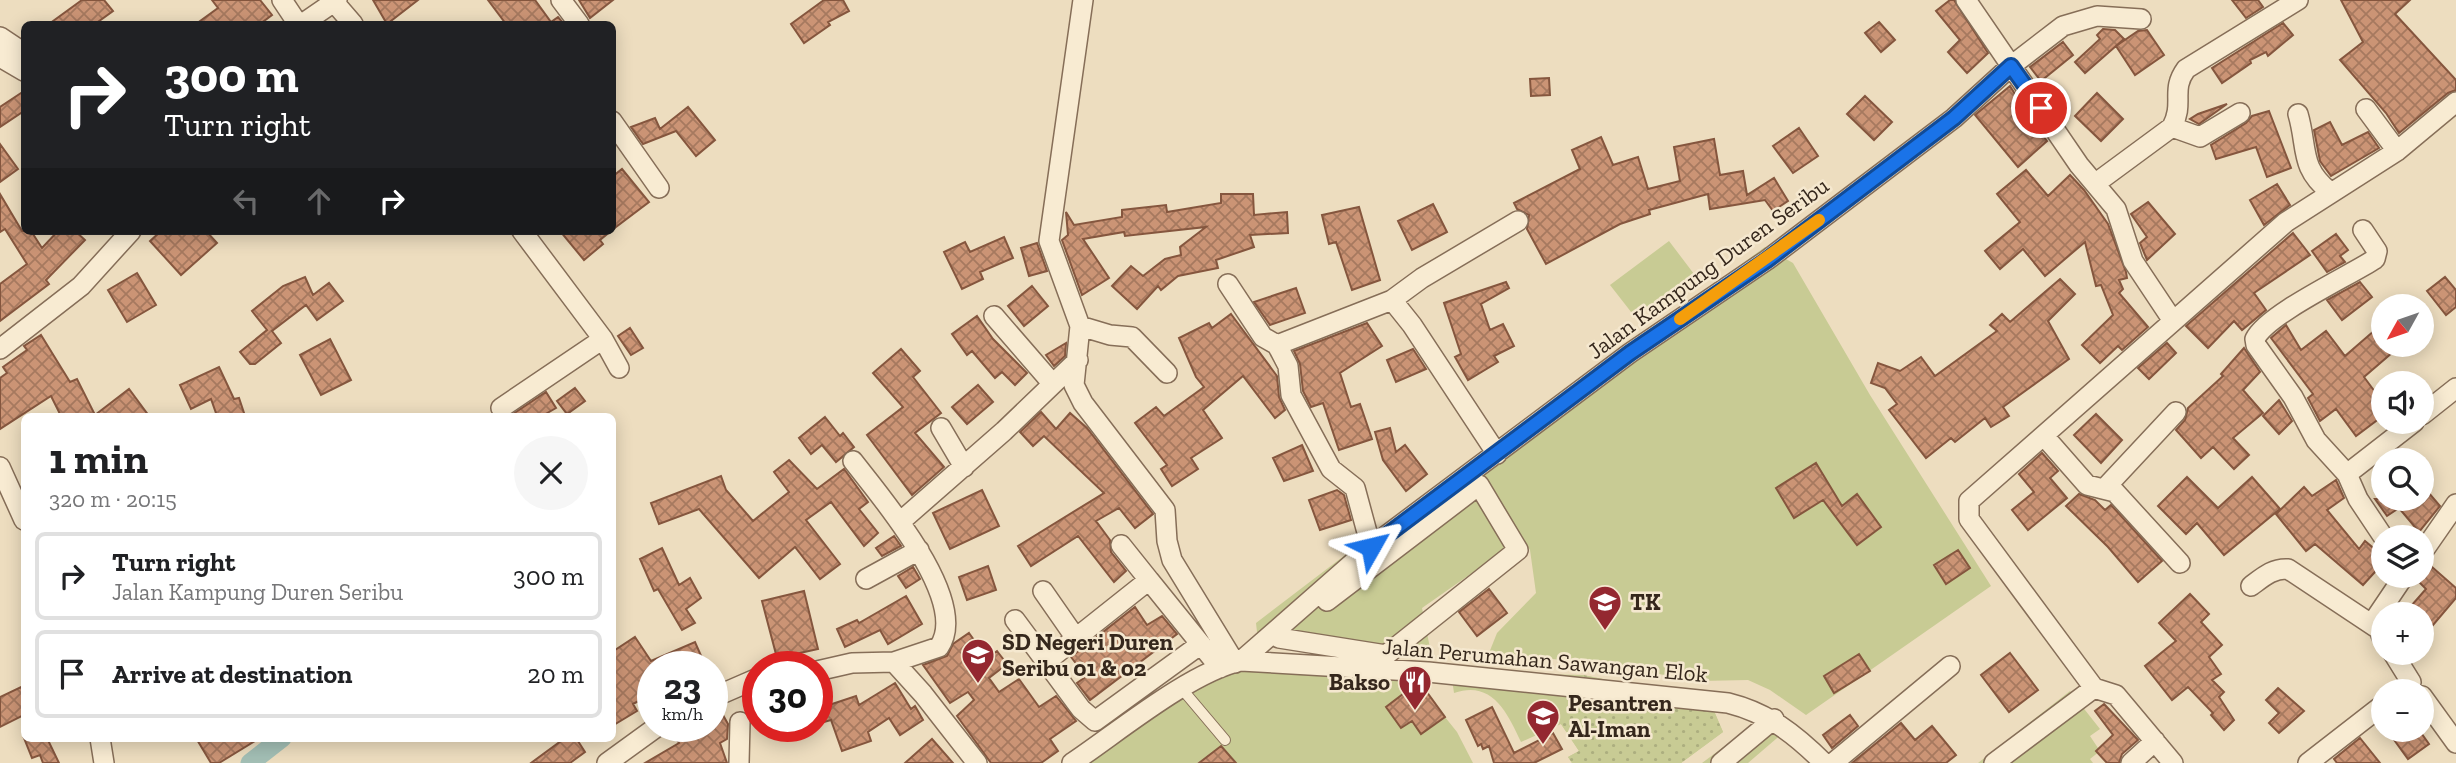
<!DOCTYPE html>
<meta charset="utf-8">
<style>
:root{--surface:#fff;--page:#f6f6f6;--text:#202124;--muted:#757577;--line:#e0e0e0}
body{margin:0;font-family:"Zilla Slab",serif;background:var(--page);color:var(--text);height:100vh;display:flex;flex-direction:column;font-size:26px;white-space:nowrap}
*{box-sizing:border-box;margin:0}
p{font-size:23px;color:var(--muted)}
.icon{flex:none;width:38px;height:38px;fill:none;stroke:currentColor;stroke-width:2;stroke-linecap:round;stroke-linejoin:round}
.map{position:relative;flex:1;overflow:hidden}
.drawer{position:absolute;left:21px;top:413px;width:595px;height:329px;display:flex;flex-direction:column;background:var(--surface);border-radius:10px;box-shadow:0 4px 18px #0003}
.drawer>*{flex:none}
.hud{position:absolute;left:21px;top:21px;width:595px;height:214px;border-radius:10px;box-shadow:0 4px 18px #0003;background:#202124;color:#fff;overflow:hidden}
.needle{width:46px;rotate:230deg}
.fabs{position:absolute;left:2371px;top:294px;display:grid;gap:14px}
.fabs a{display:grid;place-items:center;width:63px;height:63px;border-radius:50%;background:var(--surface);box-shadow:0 4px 18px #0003;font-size:35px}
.speed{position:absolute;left:637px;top:651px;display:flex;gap:14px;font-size:35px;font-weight:700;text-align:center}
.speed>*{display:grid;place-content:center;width:91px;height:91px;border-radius:50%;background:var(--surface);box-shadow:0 4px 18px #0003;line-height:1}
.speed small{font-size:18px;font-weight:400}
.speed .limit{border:10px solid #d22;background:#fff;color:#111}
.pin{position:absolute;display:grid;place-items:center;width:60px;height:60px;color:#fff;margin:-30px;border:4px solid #fff;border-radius:50%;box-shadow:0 2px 7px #0007}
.me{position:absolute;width:77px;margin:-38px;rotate:53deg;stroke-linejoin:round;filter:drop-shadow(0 0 5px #0008)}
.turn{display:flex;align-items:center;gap:24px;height:147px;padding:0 28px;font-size:32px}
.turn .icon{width:91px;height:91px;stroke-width:2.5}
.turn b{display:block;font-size:49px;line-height:60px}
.lanes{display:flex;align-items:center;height:66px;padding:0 28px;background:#0003;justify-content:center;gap:35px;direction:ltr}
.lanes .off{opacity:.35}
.round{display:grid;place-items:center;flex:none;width:74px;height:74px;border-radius:37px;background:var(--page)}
.headline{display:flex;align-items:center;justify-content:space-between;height:119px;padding:0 28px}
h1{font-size:42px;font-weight:700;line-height:52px}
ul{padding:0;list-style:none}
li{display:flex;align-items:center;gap:21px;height:88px;margin:0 14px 10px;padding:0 14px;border:4px solid var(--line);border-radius:10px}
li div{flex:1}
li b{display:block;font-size:26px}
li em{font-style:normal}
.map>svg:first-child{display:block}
.grass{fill:#c8cb94}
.park{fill:url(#park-dots)}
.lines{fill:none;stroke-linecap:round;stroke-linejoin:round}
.canal{stroke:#a3bfb5;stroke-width:19}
.building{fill:url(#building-cross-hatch);stroke:#85563e;stroke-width:2}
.service-casing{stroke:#866e58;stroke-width:12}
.minor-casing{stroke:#866e58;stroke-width:22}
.service{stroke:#f8ebd2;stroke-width:10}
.minor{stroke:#f8ebd2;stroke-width:19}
.route-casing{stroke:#114b97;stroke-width:18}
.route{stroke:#1a73e8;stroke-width:12}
.slow{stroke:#f59e0b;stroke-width:12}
.labels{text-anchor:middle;stroke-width:5;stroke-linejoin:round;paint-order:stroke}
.street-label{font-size:23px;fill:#35271c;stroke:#f5e8cf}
.poi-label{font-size:23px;font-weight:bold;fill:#35271c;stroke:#f5e8cf;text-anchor:start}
</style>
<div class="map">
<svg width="2456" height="763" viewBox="0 0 2456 763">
<defs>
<pattern id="park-dots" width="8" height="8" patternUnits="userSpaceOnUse" patternTransform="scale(1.75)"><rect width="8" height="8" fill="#c8cb94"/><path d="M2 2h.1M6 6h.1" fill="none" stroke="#acae7f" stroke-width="1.8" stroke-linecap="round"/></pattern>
<pattern id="building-cross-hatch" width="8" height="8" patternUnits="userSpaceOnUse" patternTransform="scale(1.75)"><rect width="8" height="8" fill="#cb9475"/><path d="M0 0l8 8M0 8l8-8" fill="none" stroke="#a6795f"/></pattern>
</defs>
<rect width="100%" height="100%" fill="#edddbf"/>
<!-- grass -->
<path class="grass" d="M1669,241L1694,274L1635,317L1610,285Z
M1765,247L1793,263L1870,395L1991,586L1806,715L1770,690L1748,680L1700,681L1594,663L1489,653L1497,633L1536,593L1530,550L1470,462Z
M1458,469L1512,545L1422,608L1431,653L1257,632L1256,623Z
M1228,648L1400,666L1407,691L1386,707L1401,728L1412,721L1421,734L1445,717L1457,732L1473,763H1070Z
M1451,672L1583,675L1627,684L1705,690L1723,732L1681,763H1572L1568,757L1579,751L1561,724L1521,742C1507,712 1492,680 1454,693Z
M2070,691L2100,729L2090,736L2100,751L2090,759L2093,763H1978Z
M1765,716L1791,726L1748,763H1702Z"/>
<!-- park -->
<path class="park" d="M1583,675L1627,684L1705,690L1723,732L1681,763H1572L1568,757L1579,751L1561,724L1586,701Z"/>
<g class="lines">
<!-- canal -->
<path class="canal" d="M250,763L282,738"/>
</g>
<!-- building -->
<path class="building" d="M82,0H104L113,11L95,24H49Z
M212,0H260L272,15L260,24H196L218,8Z
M373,0H418L387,24Z
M488,0H535L551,22L558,17L564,24H506Z
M579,0H613L590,18Z
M824,0H843L849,11L828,22L830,25L804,43L791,24Z
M1950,0H1954L1988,53L1967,73L1948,52L1960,40L1936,11Z
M2232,0H2258L2263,7L2246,18Z
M2341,0H2410L2395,14L2456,80V90L2448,93L2399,133L2386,113L2340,60L2363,42Z
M1879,22L1895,40L1881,52L1865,33Z
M2283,23L2293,35L2268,56L2266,52L2250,60L2251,63L2222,83L2212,68Z
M2103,29L2115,30L2124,39L2085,73L2075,62L2100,39L2097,35Z
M2147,30L2164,55L2135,75L2116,46L2138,31Z
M2063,42L2073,55L2041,81L2030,67Z
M1549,78L1550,95L1531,96L1530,79Z
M2010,86L2029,117L2047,141L2018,167L1975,115Z
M24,91V111L0,127V107Z
M2097,93L2123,119L2101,141L2075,116Z
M1865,96L1892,122L1874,140L1847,114Z
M2227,104L2199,124L2190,119L2198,114Z
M688,107L715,140L696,156L676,131L643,144L631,127L655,118L660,129Z
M2269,111L2291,168L2267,177L2256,147L2216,159L2211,145L2246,123L2252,116Z
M2330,122L2342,145L2368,132L2379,148L2331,176L2320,161L2314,130Z
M1799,128L1818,156L1793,173L1773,146Z
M1601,137L1613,165L1638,157L1648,189L1680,181L1674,147L1714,139L1720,175L1743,171L1747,195L1774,178L1788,201L1773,211L1765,200L1710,209L1708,194L1649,210L1650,214L1620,224L1546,264L1527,229L1529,215L1517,209L1514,203L1580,169L1572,150Z
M0,144L18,169L0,182Z
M622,169L649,202L612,230V177Z
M2026,170L2048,196L2070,175L2084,190L2108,224L2126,272L2127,278L2119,280L2123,289L2119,293L2148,327L2122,350L2118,346L2100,363L2082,345L2113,315L2101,285L2096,286L2085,242L2045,276L2023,249L2000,269L1985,251L2020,222L1997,194Z
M2277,184L2290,205L2264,225L2250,200Z
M0,194L22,231H31L42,248L58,231H75L85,240L46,280L49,284L0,321V284L27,264L5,229L0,232Z
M1221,194H1253L1254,215L1287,212L1288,233L1250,235L1254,247L1216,260L1218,268L1178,276L1161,290L1158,286L1137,309L1112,286L1131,266L1143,276L1165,259L1181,255L1180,247L1206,227L1125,236L1124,232L1083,239L1109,278L1082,295L1062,240L1068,235L1066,212L1074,225L1122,217V210L1166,205L1167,212L1221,203Z
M2148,202L2175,234L2147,260L2140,243L2147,237L2131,214Z
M1433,204L1447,232L1412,250L1398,221Z
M1359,207L1380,280L1352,290L1336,242L1329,244L1322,215Z
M161,231H206L217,243L181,275L150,241Z
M560,231H611L600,240L603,244L584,260Z
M2293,233L2310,255L2254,293L2266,310L2242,330L2234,321L2208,348L2186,326Z
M2336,234L2348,250L2340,256L2345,262L2327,272L2312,251Z
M1004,237L1013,258L980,272L983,279L962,289L944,252L965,242L970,252Z
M1037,243L1047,271L1029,276L1021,248Z
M137,273L156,305L127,322L108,290Z
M305,277L313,295L329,283L343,301L317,320L306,305L272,331L281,343L255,364H250L240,352L267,330L252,311L283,286Z
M2445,277L2456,290V307L2446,315L2427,291Z
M2060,279L2075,294L2048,321L2069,359L2003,407L2009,416L1991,427L1985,418L1955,442L1951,438L1926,458L1889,410L1897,404L1885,388L1871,383L1878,363L1900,371L1921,357L1935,376L1997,331L1990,325L2002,314L2010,322Z
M1506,282L1509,288L1481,304L1490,330L1503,324L1514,346L1494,356L1498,362L1468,380L1455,357L1461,354L1444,303Z
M2360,282L2372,297L2342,320L2327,300Z
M1032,286L1048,306L1024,326L1008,306Z
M1296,288L1305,313L1270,325L1254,302Z
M1231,314L1277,376L1279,397L1285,410L1275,418L1243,376L1203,410L1222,438L1191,458L1198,469L1172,486L1161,469L1167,465L1135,423L1156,407L1164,416L1204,387L1196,377L1179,338L1209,323L1212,328Z
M977,316L993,339L1027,373L1015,385L1002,372L995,378L972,351L967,355L952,334Z
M1367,323L1382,346L1340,373L1351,407L1360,404L1372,439L1339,450L1323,403L1311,407L1303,391L1300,364L1294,351Z
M2286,325L2301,350L2326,331L2345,356L2375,330L2384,345L2393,352L2364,377L2384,404V415L2356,436L2336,409L2320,421L2308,398L2313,394L2271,338Z
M630,328L643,348L631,355L618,336Z
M41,335L70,382L77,379L95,415L129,389L149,416H61L51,396L0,429V378L7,373L3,367L27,350L24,346Z
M330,339L351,380L321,395L300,355Z
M1066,343L1065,356L1054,366L1046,355Z
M2167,343L2176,353L2149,379L2138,368Z
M2244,348L2260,372L2243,390L2263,413L2233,438L2249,455L2234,469L2213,447L2201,458L2176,430L2185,420L2188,408L2223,376L2221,374Z
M901,349L920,371L913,377L941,413L915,433L944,467L912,495L867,435L903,407L873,373Z
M1413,349L1426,369L1396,382L1387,360Z
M219,367L234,399L239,398L245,416H217L211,399L191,409L180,385Z
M978,385L993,402L967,424L952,407Z
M575,388L585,401L567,414L557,401Z
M546,392L556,408L542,416H510Z
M2279,400L2292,421L2279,434L2263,416Z
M1041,412L1056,429L1070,413L1087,428L1153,514L1135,528L1119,508L1096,521L1110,540L1111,552L1126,571L1114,582L1078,536L1031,566L1018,546L1104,493L1044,436L1033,446L1020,432Z
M2096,414L2122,440L2101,463L2074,435Z
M825,417L840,436L843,433L854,447L836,462L822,445L811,454L799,438Z
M1390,428L1396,452L1405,445L1427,474L1406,491L1383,460L1375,432Z
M1302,445L1313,471L1284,481L1273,458Z
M2042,453L2058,471L2050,478L2067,498L2028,530L2012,510L2034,492L2019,474Z
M789,460L817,489L844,469L868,502L859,509L878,533L864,546L831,502L806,520L840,564L820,579L795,547L759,578L699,509L659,524L651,503L721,476L726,490L753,521L789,492L774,472Z
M1816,463L1842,506L1857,494L1881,527L1857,545L1823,500L1794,518L1776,488Z
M2187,477L2218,508L2252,477L2280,509L2224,555L2197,523L2186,534L2158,506Z
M2336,480L2344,498L2327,510L2359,549L2365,541L2384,557V562L2363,585L2315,544L2306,551L2276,514L2304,487L2312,496Z
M2422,485L2440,506L2419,532L2399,508L2387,516L2375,499H2422Z
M982,490L999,526L950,549L933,513Z
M1337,490L1344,495L1351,520L1320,530L1309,500Z
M2079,494L2095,500L2105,510L2111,505L2162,561L2138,582L2108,547L2066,506Z
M894,536L901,546L882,556L876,548Z
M662,548L679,585L690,578L701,598L686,609L695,623L682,630L658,589L654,591L640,559Z
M1958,550L1970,568L1946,584L1934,565Z
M988,566L996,590L967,600L959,577Z
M913,567L920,579L906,588L898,576Z
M2432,567L2456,588V598L2422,638V614H2404L2426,589L2419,582Z
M1489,589L1507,613L1477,636L1459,612Z
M804,591L818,649L777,658L762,601Z
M2190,594L2209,614L2201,622L2222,645L2209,657L2221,674L2212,680L2224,692L2219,697L2234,720L2224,730L2211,715L2213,713L2188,687L2172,700L2145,666L2176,641L2159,623Z
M906,596L922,624L888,644L880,630L845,647L837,629L857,620L859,623Z
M1135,607L1147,625L1162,616L1177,634L1090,700L1077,683L1084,678V674L1071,657Z
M969,633L987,658L997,651L1007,664L989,678L999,692L1019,679L1039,707L1056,696L1076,721L1050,739L1058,751L1041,763H991L957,716L974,700L968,692L950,703L923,665L947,656L953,644Z
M635,637L651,661L695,642L706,667H653V693L633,704L637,711L612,726V652Z
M2010,653L2038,690L2009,712L1981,675Z
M1859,654L1870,671L1834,693L1824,676Z
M895,683L911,709L915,706L923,720L900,735L889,718L868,732L871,741L842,751L831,720L817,724V709L856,696L859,705Z
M1416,684H1421L1445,717L1421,734L1412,721L1401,728L1386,707Z
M21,687L24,694V715L0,727V697Z
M2278,688L2304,711L2279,733L2269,723L2279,713L2266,700Z
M2104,704L2138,740L2122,754L2119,763H2107L2096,751L2113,735L2095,711Z
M1492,707L1514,753L1553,733L1562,749L1534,763H1494L1489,746L1483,749L1481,744L1478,746L1466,720Z
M719,708L728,724L727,739L720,743L727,763H645L679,743L674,736L691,726H712V710Z
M1850,715L1858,726L1832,748L1823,735Z
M1901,723L1915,740L1932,726L1956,755L1946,763H1852Z
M2402,730H2419L2429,744L2408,759L2392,737Z
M24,738H47L59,763H43L40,755L32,758Z
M196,738H260L219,763H211Z
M565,738H576L585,752L570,763H531Z
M2360,738L2380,763H2337L2334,759Z
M932,739L953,763H905Z
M1221,746L1236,763H1199Z"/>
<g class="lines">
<defs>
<path id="service" d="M1182,689L1225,740"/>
<path id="minor" d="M282,0L298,24
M561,0L579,24
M1083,0L1049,241L1080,326L1074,385L1083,403L1165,510L1167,541L1172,560L1235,663
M1966,0L2079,165L2116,209L2133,261L2173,321
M334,2L353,24
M302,24L337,0
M0,37L24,53
M0,57L24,71
M2366,109L2397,151
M2298,114C2308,148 2299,167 2330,192
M612,121L659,188
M2172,127L2200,137L2240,113
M2096,183L2172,127C2185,102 2170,91 2186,69L2298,0
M522,231L603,339L619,368
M1228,284L1263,337L1277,345L1392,300L1412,325L1497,454
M1392,300L1422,278L1518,221
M994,316L1052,383
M1080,326L1110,335L1132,337L1167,373
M1277,345L1288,366L1291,395L1331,469L1355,488L1371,547
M0,349L81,286L131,231
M501,408L603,339
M2422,415L2456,388
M941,428L964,467
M2044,436L2087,485L2115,492L2180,563
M0,467L24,520
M2347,474L2316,440L2293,397L2256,345L2255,339C2267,314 2349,276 2375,259L2377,251L2363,230
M2105,488L2176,412
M900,522L1004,431L1078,360
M2384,538L2358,499L2347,474L2414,422
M1121,545L1149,580
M2422,553L2456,504
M866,579L919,550
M2251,586C2263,577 2273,568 2288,569L2377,628
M1043,591L1075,637
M1015,620L1081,709L1095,721L1201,644
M2381,635L2377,616L2404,576
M1279,638L1386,655L1518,550L1479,485L1327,601
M2393,653L2411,682L2399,691
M1047,661L1149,580L1220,668
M1241,661L1428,672L1728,703C1768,713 1795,734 1824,763
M894,662L923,694L977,763
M817,671L852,663L894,662L939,647C971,601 880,496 853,461
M2422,696L2456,743
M712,698L758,678
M100,738L104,763
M607,763L658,726
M739,763L740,722
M1072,763C1117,733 1190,672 1241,661L1371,547L1630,353L1767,260L1954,118L2011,66L2063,26L2097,16L2141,19
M1721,763L1774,719
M1833,763L1950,666
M1994,763L2094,688
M2131,763L2155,741
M2173,763L2116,695L2094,688L1969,519V501L2286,222L2397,151L2456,102
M2308,763L2384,704"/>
</defs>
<!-- service casing -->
<use href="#service" class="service-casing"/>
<!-- minor casing -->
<use href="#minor" class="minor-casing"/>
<!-- service -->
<use href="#service" class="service"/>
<!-- minor -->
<use href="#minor" class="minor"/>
</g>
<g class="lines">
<defs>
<path id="route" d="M1371,547L1630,353L1767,260L1954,118L2011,66L2041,108"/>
</defs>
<!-- route casing -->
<use href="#route" class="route-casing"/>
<!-- route -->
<use href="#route" class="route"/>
<!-- slow -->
<path class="slow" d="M1680,319L1819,220"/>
</g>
<!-- icons -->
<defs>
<symbol id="school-pin" viewBox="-11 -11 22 30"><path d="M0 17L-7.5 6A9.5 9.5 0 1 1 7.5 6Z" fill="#942830" stroke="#f5e8cf"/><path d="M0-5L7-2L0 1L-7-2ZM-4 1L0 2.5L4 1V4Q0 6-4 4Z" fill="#fff"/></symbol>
<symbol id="restaurant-pin" viewBox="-11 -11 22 30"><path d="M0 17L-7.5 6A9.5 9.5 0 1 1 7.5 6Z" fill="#942830" stroke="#f5e8cf"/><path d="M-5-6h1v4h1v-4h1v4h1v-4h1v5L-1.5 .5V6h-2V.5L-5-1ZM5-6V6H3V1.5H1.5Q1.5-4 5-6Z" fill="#fff"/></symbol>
</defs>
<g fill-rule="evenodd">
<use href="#school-pin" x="1586" y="583" width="38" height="52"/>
<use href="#school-pin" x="959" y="636" width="38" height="52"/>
<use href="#restaurant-pin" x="1396" y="663" width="38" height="52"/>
<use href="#school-pin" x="1524" y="697" width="38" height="52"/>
</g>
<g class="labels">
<!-- street labels -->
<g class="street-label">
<text transform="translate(1708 268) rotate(-36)" y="8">Jalan Kampung Duren Seribu</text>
<text transform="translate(1545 660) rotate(5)" y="8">Jalan Perumahan Sawangan Elok</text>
</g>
<!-- poi labels -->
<g class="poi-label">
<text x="1630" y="610">TK</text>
<text x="1002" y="650">SD Negeri Duren<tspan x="1002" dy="26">Seribu 01 &amp; 02</tspan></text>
<text x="1390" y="690" text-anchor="end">Bakso</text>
<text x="1568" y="711">Pesantren<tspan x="1568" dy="26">Al-Iman</tspan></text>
</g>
</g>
</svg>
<div class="fabs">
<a><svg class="needle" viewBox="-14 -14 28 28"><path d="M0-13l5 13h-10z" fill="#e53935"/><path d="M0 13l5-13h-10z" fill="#757577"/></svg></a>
<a><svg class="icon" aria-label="sound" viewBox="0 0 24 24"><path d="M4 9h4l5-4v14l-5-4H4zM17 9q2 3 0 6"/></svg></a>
<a><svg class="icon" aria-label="search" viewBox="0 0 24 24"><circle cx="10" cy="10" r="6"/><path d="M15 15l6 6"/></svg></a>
<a><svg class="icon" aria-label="layers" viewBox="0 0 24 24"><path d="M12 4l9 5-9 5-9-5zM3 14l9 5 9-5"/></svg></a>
<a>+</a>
<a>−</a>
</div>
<div class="speed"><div>23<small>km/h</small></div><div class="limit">30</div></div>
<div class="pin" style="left:2041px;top:108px;background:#d93025"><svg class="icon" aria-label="arrive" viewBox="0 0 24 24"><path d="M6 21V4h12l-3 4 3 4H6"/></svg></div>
<svg class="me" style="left:1371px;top:547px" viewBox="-20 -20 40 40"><path d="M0-17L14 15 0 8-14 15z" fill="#1a73e8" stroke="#fff" stroke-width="4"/></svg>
<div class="hud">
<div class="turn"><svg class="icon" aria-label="right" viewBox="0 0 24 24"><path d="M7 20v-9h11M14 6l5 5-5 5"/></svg><div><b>300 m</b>Turn right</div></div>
<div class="lanes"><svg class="icon off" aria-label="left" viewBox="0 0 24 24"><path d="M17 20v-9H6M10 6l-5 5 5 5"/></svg><svg class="icon off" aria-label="ahead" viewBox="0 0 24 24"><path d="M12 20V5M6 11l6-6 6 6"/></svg><svg class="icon" aria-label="right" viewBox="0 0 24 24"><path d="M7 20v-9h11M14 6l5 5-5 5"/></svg></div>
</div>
<section class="drawer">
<div class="headline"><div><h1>1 min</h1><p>320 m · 20:15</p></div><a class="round"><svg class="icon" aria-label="close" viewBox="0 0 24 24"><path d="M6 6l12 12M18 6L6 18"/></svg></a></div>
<ul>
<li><svg class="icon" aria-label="right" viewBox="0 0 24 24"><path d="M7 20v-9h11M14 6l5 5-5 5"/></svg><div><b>Turn right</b><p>Jalan Kampung Duren Seribu</p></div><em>300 m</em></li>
<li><svg class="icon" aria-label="arrive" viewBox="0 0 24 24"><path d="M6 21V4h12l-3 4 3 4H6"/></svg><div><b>Arrive at destination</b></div><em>20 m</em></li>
</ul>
</section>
</div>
